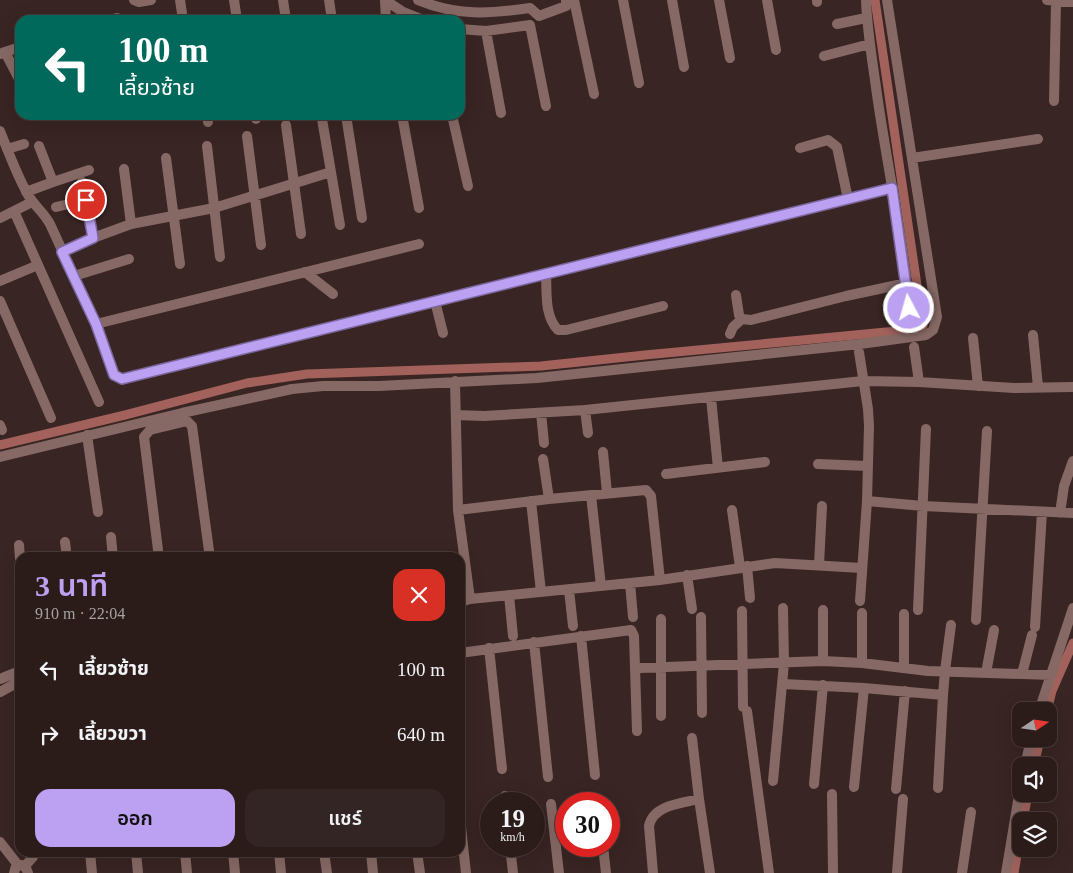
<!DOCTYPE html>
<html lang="th">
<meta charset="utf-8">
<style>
:root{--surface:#2b1c1a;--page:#332523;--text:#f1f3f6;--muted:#a6a1a2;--line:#473a39;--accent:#bca0f2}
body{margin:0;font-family:"Times New Roman","Noto Sans Thai",serif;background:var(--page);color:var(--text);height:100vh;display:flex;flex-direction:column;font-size:19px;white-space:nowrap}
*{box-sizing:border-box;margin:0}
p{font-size:16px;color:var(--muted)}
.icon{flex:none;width:28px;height:28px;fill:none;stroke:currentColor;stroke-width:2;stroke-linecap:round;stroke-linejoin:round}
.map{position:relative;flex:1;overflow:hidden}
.drawer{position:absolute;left:15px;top:552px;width:450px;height:305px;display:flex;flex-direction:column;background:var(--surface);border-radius:15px;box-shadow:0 5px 20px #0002,0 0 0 1px var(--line)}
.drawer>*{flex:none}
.guide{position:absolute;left:15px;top:15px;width:450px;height:105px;border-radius:15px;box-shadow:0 5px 20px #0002,0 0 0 1px var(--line);background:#00695c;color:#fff;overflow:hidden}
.needle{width:32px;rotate:77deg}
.controls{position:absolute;left:1012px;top:702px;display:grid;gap:10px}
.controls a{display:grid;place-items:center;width:45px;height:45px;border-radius:10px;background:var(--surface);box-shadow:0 5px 20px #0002,0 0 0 1px var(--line);font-size:25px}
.speed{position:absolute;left:480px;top:792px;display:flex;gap:10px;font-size:25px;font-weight:700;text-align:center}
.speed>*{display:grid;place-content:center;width:65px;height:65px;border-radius:50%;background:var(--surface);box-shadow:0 5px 20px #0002,0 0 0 1px var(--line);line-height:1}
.speed small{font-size:12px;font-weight:400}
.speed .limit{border:8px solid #d22;background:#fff;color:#111}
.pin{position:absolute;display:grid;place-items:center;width:42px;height:42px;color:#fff;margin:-21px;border:2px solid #fff;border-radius:50%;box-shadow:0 1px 5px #0007}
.me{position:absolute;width:55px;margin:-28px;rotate:354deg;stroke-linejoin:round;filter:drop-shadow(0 0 4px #0008)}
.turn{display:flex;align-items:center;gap:18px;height:105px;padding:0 20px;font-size:22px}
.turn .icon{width:65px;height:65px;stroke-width:2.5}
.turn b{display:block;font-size:35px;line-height:42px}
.round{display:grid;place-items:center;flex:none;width:52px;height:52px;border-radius:15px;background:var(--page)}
.head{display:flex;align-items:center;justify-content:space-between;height:85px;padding:0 20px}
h1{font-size:30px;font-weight:600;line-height:38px;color:var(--accent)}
.primary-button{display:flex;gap:10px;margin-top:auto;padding:10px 20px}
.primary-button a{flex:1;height:58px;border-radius:15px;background:var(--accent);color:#111;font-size:20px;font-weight:600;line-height:58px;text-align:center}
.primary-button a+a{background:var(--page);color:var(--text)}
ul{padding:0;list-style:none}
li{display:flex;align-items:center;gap:15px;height:65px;padding:0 20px}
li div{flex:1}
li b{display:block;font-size:19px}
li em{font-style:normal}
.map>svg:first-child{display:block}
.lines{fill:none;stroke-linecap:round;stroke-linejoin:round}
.canal{stroke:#a2625b;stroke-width:9}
.street{stroke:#866965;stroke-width:10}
.route-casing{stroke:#7a689d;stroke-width:12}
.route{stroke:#bca0f2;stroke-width:9}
</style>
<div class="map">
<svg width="1073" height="873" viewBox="0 0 1073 873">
<rect width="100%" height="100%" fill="#392523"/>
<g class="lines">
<!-- canal -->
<path class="canal" d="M0,445L125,415L247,383L307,374L541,366L645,355L918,329L923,326L875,0
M1047,711L1052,691L1073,643
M1034,766L1040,739
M1023,821L1028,794
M1014,873L1021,832"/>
<!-- street -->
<path class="street" d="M134,0L139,2L151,0
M180,0L183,20
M234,0L237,20
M283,0L286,20
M329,0L332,20
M385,0L403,12L423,20
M418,0C457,16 489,14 530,8L539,16L566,6V0
M574,0L594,94
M623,0L639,83
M672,0L684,67
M719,0L730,58
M767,0L776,50
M817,0V2
M866,0C867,27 871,53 875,80C886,165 907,250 911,337
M1047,0L1073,2
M385,1L386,20
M109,20L117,18L121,20
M837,24L866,18
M460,29L486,31L530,25L546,106
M486,31L501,113
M5,52L20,47
M0,54L5,52L20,81
M824,56L870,44
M1054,101L1056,1
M207,115L208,122
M255,115L256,119
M346,115L362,218
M402,115L419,208
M452,115L468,186
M322,119L340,225
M286,125L301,234
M0,131C8,151 16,173 27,193C33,205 43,211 50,224L96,324L114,375L122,379L892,188
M247,136L261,245
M207,146L220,257
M800,148L828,140L837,147L848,199
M7,149L24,144
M166,158L180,264
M912,158L1038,139
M124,169L131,224
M53,182L89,170
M82,182L93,238
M26,192L53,182L39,146
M56,207L86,200
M14,211L99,402
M0,218L32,202
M62,252L93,238L131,224L214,208L331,172
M305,272L333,294
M546,273C547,291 544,316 558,330H566L663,306
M74,276L129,259
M0,281L38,265
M736,295L739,315L742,319L751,320L846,296L907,283
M0,301L51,418
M435,301L443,333
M96,324L419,244
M730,334L733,327L742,319
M1033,335L1038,387
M973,338L978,386
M914,347L919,382
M859,352L868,409L869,426L867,501L860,601
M455,381L458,510L470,599
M711,398L718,468
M585,410L588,433
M541,413L544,443
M456,415L484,416L585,410L863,381L919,382L1014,388L1073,387
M0,425L2,430
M87,435L98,512
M603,452L607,493
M0,457L182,413L292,389L323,386H379L537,378L860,344L926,335L933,330L937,317L887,0
M543,459L549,499
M818,464L867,466
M666,474L765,462
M591,495L601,586
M531,501L541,592
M867,501L923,506L1073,513
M458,510L549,499L646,490L651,496L660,580
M732,510L740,567
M1060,513L1064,486L1073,461
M111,537L113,558
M65,542L67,558
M19,545L20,558
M159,558L144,437L150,430L187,421L192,426L210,558
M819,565L822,506
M747,566L750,598
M687,575L692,609
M630,583L633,617
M569,590L573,626
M509,595L513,636
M460,602L470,599L660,580L775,563L862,568
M823,610V661
M918,610L926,429
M742,611L743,707
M862,613V663
M701,617L702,713
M976,620L987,431
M1035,627L1042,512
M581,636L595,775
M534,642L548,777
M489,648L502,769
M460,653L631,630L634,636L637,731
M904,667V614
M640,668L823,661L862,663L928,671L1051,675
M986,673L994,630
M1022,674L1032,635
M0,679L20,671
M783,684L864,688L943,695L945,671L951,625
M0,692L20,681
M747,711L769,873
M1039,711L1073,608
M661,716V619
M692,738L699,799L710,873
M1025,766L1031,739
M773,781L784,663L783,608
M814,784L823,685
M854,787L864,688
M938,788L943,695
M896,789L905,691
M832,794L833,873
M505,796V804
M597,803V804
M551,804L559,873
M460,818L466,873
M0,842L18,865
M510,846L513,873
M603,846L606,873
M90,852L92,873
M136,852L138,873
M185,852L187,873
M233,852L235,873
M279,852L281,873
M324,852L327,873
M371,852L373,873
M417,852L420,873
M25,866L33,857
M14,873L16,866L22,865L26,868L28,873
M653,873L649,826C653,805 682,803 699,799
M897,873L903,799
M962,873L971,812
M1006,873L1021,783"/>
</g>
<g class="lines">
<defs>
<path id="route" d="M86,200L93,238L62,252L96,324L114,375L122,379L892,188L909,308"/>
</defs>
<!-- route casing -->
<use href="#route" class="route-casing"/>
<!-- route -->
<use href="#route" class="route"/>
</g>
</svg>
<div class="controls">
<a><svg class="needle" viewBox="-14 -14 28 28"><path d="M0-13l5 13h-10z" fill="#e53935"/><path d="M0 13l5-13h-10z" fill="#a6a1a2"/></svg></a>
<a><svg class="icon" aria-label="sound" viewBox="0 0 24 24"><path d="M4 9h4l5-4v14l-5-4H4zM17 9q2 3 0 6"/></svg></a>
<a><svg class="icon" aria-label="layers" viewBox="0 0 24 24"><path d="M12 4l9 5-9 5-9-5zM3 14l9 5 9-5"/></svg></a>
</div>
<div class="speed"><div>19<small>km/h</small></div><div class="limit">30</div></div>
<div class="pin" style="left:86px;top:200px;background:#d93025"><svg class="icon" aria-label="arrive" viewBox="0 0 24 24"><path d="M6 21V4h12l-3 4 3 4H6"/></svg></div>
<svg class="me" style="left:909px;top:308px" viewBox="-20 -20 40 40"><circle r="17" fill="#bca0f2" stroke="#fff" stroke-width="3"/><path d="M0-11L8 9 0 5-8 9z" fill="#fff"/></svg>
<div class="guide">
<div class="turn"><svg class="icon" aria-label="left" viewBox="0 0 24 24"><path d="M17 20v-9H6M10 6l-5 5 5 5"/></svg><div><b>100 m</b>เลี้ยวซ้าย</div></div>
</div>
<section class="drawer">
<div class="head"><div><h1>3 นาที</h1><p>910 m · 22:04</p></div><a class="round" style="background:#d93025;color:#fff"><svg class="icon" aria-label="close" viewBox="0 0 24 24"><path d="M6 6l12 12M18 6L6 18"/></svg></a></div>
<ul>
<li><svg class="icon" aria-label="left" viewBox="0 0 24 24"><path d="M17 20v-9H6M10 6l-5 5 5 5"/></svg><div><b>เลี้ยวซ้าย</b></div><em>100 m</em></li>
<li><svg class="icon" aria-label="right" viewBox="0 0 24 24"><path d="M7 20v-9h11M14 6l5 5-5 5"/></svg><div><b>เลี้ยวขวา</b></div><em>640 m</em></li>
</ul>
<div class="primary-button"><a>ออก</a><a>แชร์</a></div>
</section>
</div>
